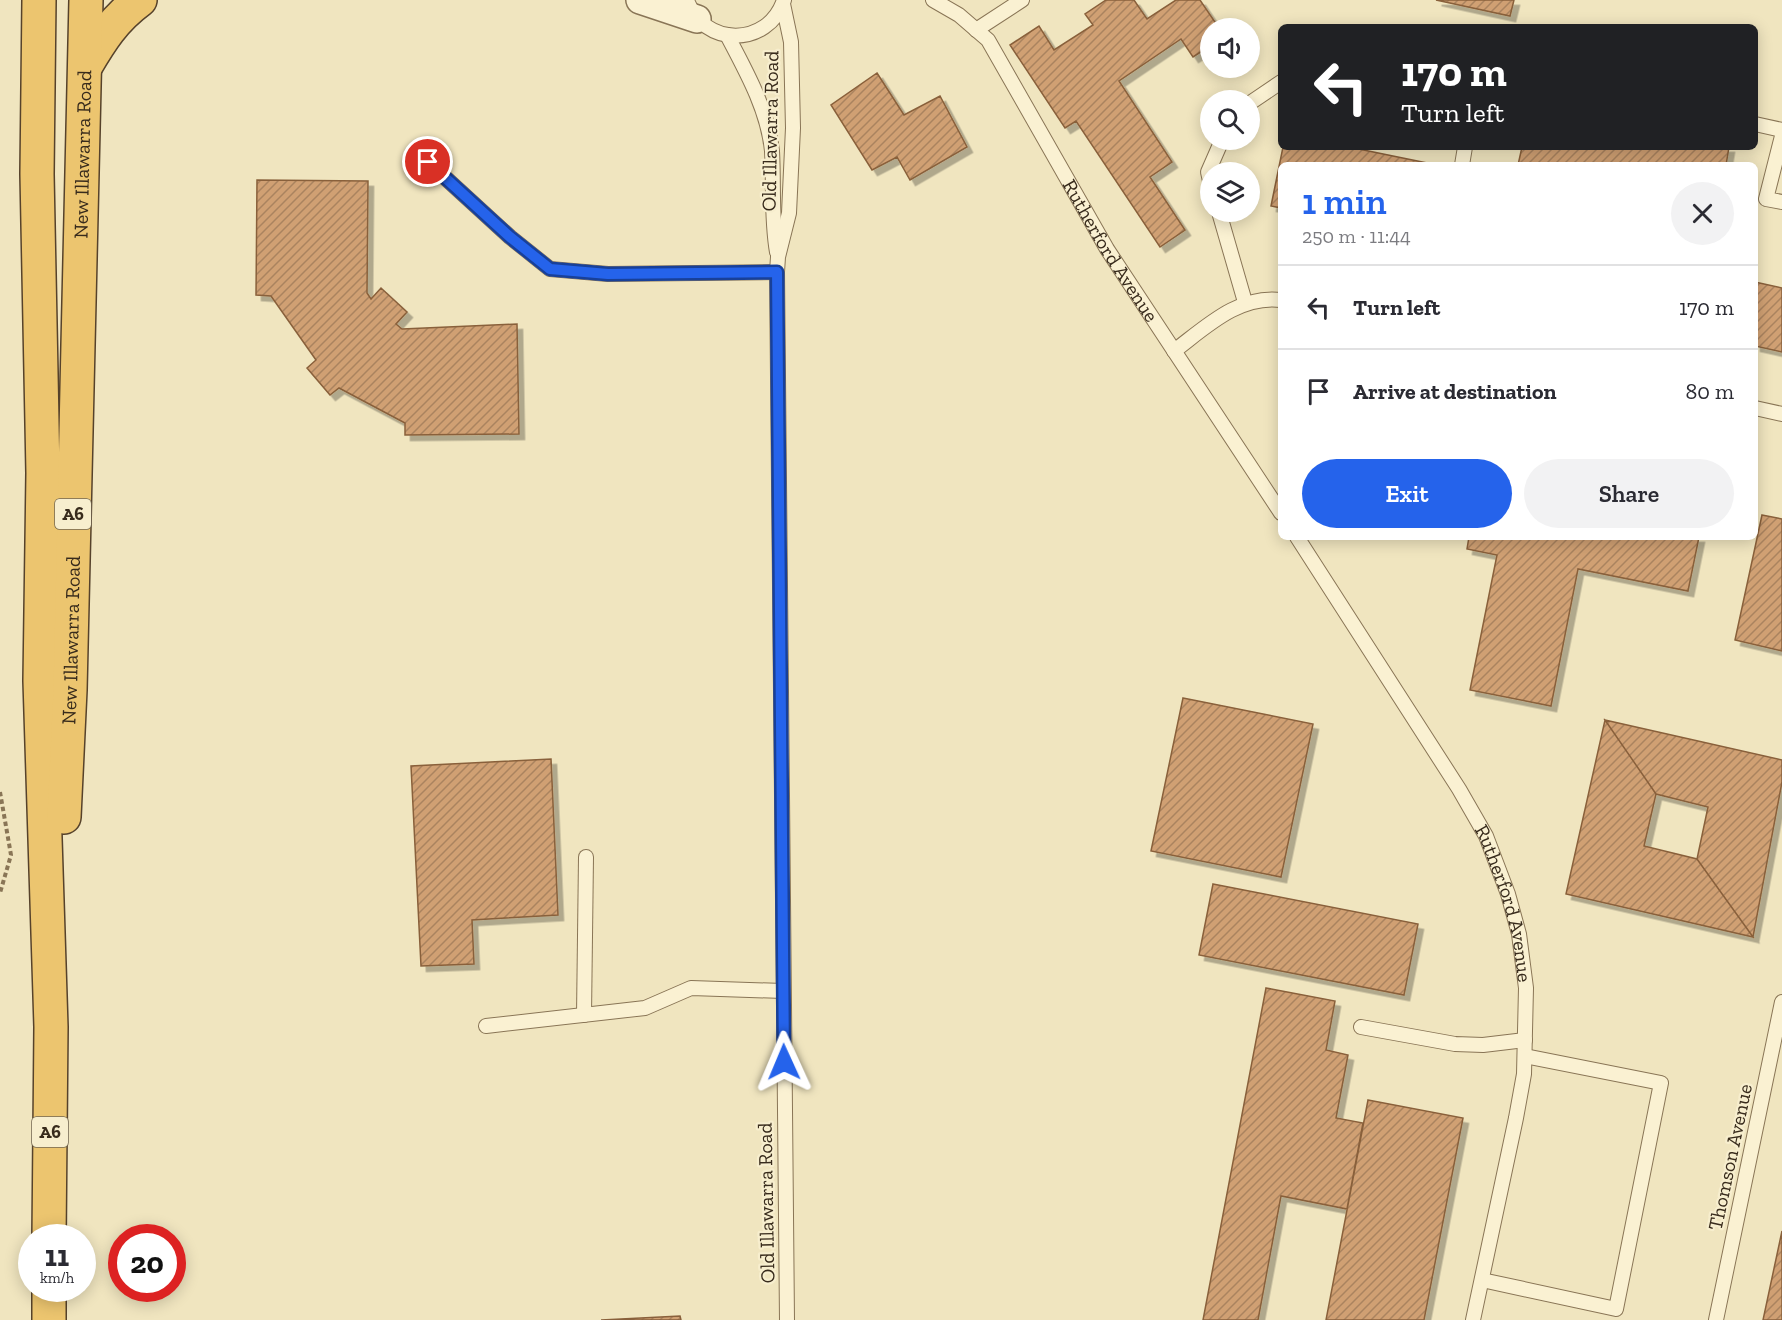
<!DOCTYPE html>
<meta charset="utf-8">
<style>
:root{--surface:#fff;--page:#f2f2f3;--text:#2b2b33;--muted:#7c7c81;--line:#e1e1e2;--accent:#2563eb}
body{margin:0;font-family:"Zilla Slab",serif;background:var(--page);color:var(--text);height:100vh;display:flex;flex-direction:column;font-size:22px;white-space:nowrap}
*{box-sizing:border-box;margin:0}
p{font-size:20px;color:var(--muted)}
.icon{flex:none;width:33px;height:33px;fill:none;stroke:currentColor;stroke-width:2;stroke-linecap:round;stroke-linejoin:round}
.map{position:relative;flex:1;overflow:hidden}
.details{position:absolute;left:1278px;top:162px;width:480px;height:378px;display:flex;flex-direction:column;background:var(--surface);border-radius:9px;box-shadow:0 3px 15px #0003}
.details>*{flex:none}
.banner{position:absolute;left:1278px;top:24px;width:480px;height:126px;border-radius:9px;box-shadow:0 3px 15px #0003;background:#202124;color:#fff;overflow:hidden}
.buttons{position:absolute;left:1200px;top:18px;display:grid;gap:12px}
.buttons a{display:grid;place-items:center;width:60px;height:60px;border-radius:50%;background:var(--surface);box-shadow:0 3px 15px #0003;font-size:30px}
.speed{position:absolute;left:18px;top:1224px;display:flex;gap:12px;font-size:30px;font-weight:700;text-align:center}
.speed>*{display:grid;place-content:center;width:78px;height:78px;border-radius:50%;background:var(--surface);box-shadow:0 3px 15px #0003;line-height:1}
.speed small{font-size:15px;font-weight:400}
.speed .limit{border:9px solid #d22;background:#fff;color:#111}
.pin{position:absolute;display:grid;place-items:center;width:51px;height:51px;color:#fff;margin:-26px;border:3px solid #fff;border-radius:50%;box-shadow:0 2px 6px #0007}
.me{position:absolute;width:66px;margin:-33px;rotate:359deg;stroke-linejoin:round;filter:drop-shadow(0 0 4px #0008)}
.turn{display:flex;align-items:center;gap:21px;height:126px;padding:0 24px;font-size:27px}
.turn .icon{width:78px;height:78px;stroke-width:2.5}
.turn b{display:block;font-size:42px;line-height:51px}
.round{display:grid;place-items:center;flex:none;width:63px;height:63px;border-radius:32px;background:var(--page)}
.head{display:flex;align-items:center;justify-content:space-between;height:102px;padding:0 24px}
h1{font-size:36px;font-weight:600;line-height:45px;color:var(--accent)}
.cta{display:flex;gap:12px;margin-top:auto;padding:12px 24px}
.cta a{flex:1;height:69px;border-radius:36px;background:var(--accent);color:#fff;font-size:24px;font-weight:600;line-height:69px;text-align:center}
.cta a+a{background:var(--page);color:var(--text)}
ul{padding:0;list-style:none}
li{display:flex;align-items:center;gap:18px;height:84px;padding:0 24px;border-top:2px solid var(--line)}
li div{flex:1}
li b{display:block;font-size:22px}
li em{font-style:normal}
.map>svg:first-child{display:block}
.building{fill:url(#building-hatch);stroke:#89603b;stroke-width:1.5;filter:url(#shadow)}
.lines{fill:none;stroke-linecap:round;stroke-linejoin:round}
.service-casing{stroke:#897556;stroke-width:16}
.minor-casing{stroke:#897556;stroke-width:30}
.trunk-casing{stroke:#56422b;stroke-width:36}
.path{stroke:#897556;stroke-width:4;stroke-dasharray:4.5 3;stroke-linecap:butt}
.service{stroke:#faf1d2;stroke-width:14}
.minor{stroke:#faf1d2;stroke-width:27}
.trunk{stroke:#ecc56f;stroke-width:33}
.route-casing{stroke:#184099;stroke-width:15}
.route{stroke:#2563eb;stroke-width:10}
.labels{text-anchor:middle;stroke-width:4.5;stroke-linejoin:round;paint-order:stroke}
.shield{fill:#f7eece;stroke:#716651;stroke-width:1.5}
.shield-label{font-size:18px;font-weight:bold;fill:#382b1c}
.street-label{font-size:20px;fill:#382b1c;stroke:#f7eece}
</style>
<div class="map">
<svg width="1782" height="1320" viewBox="0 0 1782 1320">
<defs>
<pattern id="building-hatch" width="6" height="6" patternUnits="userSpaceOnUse" patternTransform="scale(1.5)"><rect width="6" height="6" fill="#d0a073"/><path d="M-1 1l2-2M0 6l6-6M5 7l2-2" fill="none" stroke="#aa835e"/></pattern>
<filter id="shadow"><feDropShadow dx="5.5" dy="5.5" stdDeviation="0" flood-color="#0004"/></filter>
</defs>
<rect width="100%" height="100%" fill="#f0e5bf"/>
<!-- building -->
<path class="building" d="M1106,0H1134L1147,19L1176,0H1200L1219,28H1210V46L1193,57L1181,39L1119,81L1172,162L1150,177L1185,230L1160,247L1076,121L1065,128L1010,45L1039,26L1054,50L1093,25L1085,14Z
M1436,0H1514L1510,16Z
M877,73L904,115L940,96L967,147L910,180L897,157L872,170L831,105Z
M1283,147H1349L1437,165H1281V208L1271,206Z
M1522,147H1729L1726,165H1518Z
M257,180L368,181L367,293L371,299L381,288L407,312L396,324L402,329L517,324L519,434L405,435V423L339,388L330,395L307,368L316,360L271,296L256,295Z
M1755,282L1782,288V352L1755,346Z
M1762,515L1782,519V651L1735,640Z
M1469,537H1699L1688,591L1578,569L1551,706L1470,690L1497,555L1467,549Z
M1183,698L1313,724L1281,877L1151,851Z
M1605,720L1656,794L1644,846L1697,859L1753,937L1566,894Z
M1605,720L1782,760V782L1753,937L1697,859L1708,807L1656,794Z
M551,759L558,915L472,920L474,964L421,966L411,766Z
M1213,884L1418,924L1404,995L1199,955Z
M1266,988L1335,1001L1326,1050L1348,1055L1336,1118L1363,1123L1347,1209L1281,1196L1258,1320H1203Z
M1368,1100L1463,1118L1424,1320H1326Z
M1782,1231V1320H1763Z
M680,1316L681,1320H601Z"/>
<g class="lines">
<defs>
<g id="service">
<path d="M687,0C703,47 768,48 784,0"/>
<path id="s1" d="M933,0L959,15L988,40L1107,249L1281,513"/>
<path d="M783,4L791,42L793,128L789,213L778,257L777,272L787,1320"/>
<path d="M976,30L1022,0"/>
<path d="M727,35C746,71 768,110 772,151C774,185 771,218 777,252"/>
<path d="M1250,103L1281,82"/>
<path d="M1755,124L1782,130"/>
<path d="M1782,136L1766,199L1782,202"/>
<path d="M428,162L510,237L550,269L608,274L777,272"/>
<path d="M1462,165L1465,147"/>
<path d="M1210,181L1208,172L1222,140"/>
<path d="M1219,212L1245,302"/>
<path d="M1174,351C1206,327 1238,295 1281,300"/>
<path d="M1755,408L1782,414"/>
<path id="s2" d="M1297,537L1459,789L1486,836L1508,894L1519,934L1526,988L1524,1074L1516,1118L1473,1320"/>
<path d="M584,1015L586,857"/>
<path d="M486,1026L645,1008L691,988L783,991"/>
<path d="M1361,1027L1455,1044L1483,1045L1525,1040"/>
<path d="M1482,1280L1616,1309L1661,1083L1525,1056"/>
<path d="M1716,1320L1782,1002"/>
</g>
<path id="minor" d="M640,0L697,19"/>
<g id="trunk">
<path d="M39,0L37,174L43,473L40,681L51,1027L49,1238"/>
<path d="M85,67C101,40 114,19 140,0"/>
<path id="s3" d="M64,817L70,690L86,0"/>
<path d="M49,1320V1288"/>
</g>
</defs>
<!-- service casing -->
<use href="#service" class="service-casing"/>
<!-- minor casing -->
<use href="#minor" class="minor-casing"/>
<!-- trunk casing -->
<use href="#trunk" class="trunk-casing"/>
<!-- path -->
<path class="path" d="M0,792L11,855L0,893"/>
<!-- service -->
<use href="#service" class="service"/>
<!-- minor -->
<use href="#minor" class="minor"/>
<!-- trunk -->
<use href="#trunk" class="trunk"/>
</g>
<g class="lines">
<defs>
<path id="route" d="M428,162L510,237L550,269L608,274L777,272L784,1062"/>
</defs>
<!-- route casing -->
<use href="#route" class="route-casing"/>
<!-- route -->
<use href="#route" class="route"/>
</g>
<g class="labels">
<!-- shield labels -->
<g class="shield">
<rect x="55" y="499" width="36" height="30" rx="4.5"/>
<rect x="32" y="1117" width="36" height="30" rx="4.5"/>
</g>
<g class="shield-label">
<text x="73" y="520">A6</text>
<text x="50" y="1138">A6</text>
</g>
<!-- street labels -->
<g class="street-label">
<text transform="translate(770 131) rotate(-89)" y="7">Old Illawarra Road</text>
<text dy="7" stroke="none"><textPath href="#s3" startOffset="663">New Illawarra Road</textPath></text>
<text dy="7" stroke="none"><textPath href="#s1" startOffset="312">Rutherford Avenue</textPath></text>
<text dy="7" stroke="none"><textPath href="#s3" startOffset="177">New Illawarra Road</textPath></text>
<text dy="7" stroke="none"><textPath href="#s2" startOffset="424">Rutherford Avenue</textPath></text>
<text transform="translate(1730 1157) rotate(-78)" y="7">Thomson Avenue</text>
<text transform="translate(766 1203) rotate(-91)" y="7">Old Illawarra Road</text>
</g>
</g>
</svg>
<div class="buttons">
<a><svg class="icon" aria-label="sound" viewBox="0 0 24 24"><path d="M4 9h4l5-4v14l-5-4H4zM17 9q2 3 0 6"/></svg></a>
<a><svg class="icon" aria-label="search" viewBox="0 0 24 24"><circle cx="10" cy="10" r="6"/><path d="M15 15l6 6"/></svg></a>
<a><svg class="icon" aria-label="layers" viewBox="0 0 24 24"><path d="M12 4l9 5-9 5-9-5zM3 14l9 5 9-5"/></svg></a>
</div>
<div class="speed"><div>11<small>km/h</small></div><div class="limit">20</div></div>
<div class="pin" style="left:428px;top:162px;background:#d93025"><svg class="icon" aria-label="arrive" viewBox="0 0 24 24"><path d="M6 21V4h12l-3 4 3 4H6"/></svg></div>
<svg class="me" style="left:784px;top:1062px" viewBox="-20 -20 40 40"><path d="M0-17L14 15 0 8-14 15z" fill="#2563eb" stroke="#fff" stroke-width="4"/></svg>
<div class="banner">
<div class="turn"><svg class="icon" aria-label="left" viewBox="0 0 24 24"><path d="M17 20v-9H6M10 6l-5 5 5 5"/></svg><div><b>170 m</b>Turn left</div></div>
</div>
<section class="details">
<div class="head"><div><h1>1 min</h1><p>250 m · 11:44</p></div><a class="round"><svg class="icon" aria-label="close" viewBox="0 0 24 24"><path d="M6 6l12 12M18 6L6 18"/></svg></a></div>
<ul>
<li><svg class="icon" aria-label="left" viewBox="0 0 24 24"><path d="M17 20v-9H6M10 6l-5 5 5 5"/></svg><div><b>Turn left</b></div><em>170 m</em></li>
<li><svg class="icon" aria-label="arrive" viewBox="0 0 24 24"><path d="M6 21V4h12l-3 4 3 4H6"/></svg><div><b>Arrive at destination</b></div><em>80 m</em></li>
</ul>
<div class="cta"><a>Exit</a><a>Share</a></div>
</section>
</div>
